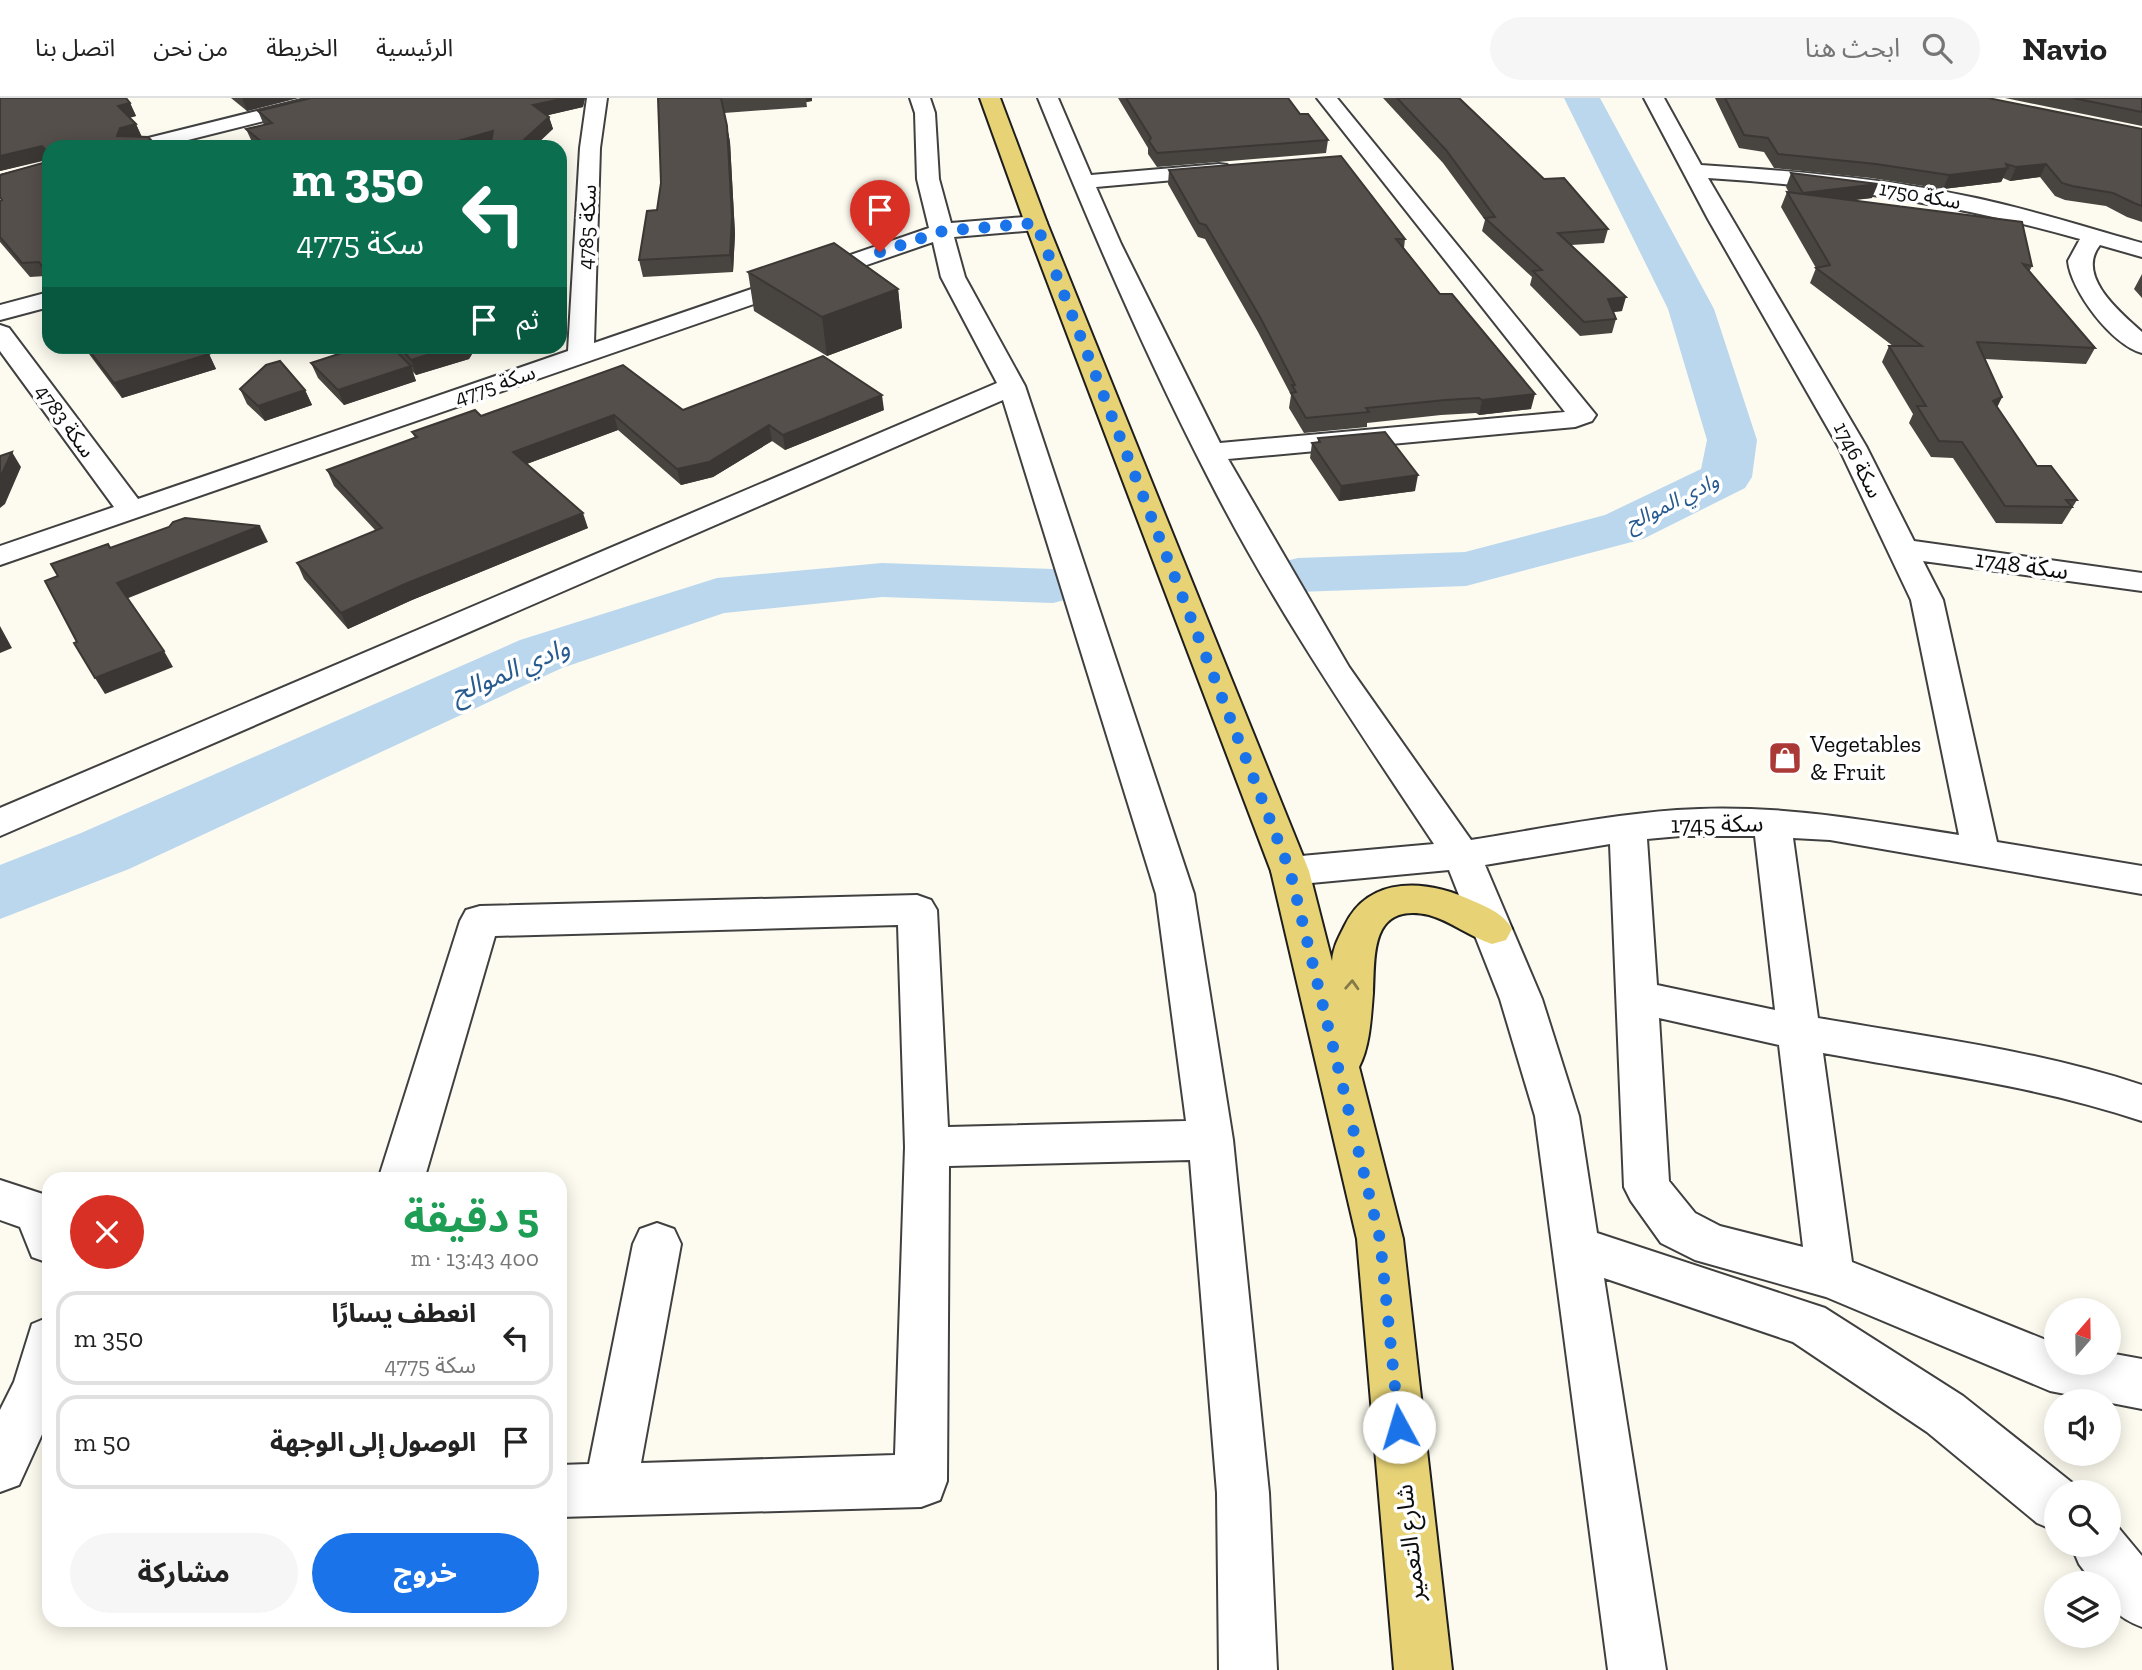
<!DOCTYPE html>
<html lang="ar">
<meta charset="utf-8">
<style>
:root{--surface:#fff;--page:#f6f6f6;--text:#222;--muted:#767676;--line:#e0e0e0;--accent:#1a73e8}
body{margin:0;font-family:"Zilla Slab","Noto Sans Arabic",serif;background:var(--page);color:var(--text);direction:rtl;height:100vh;display:flex;flex-direction:column;font-size:26px;white-space:nowrap}
*{box-sizing:border-box;margin:0}
p{font-size:23px;color:var(--muted)}
.icon{flex:none;width:38px;height:38px;fill:none;stroke:currentColor;stroke-width:2;stroke-linecap:round;stroke-linejoin:round}
.map{position:relative;flex:1;overflow:hidden;direction:ltr}
.side{position:absolute;left:42px;top:1074px;width:525px;height:455px;display:flex;flex-direction:column;background:var(--surface);border-radius:21px;box-shadow:0 4px 18px #0003;direction:rtl}
.side>*{flex:none}
.top-card{position:absolute;left:42px;top:42px;width:525px;height:214px;border-radius:21px;box-shadow:0 4px 18px #0003;direction:rtl;background:#0b6e4f;color:#fff;overflow:hidden}
.needle{width:46px;rotate:20deg}
.tools{position:absolute;left:2044px;top:1200px;display:grid;gap:14px}
.tools a{display:grid;place-items:center;width:77px;height:77px;border-radius:50%;background:var(--surface);box-shadow:0 4px 18px #0003;font-size:35px}
.pin{position:absolute;display:grid;place-items:center;width:60px;height:60px;color:#fff;margin:-72px -30px;border-radius:50% 50% 50% 0;rotate:-45deg;box-shadow:0 0 7px #0007}
.pin .icon{rotate:45deg}
.me{position:absolute;width:77px;margin:-38px;rotate:354deg;stroke-linejoin:round;filter:drop-shadow(0 0 5px #0008)}
.turn{display:flex;align-items:center;gap:24px;height:147px;padding:0 28px;font-size:32px}
.turn .icon{width:91px;height:91px;stroke-width:2.5}
.turn b{display:block;font-size:49px;line-height:60px}
.then{display:flex;align-items:center;height:66px;padding:0 28px;background:#0003;gap:14px;font-size:26px}
.round{display:grid;place-items:center;flex:none;width:74px;height:74px;border-radius:37px;background:var(--page)}
.headline{display:flex;align-items:center;justify-content:space-between;height:119px;padding:0 28px}
h1{font-size:42px;font-weight:700;line-height:52px;color:#1e9e55}
.primary-button{display:flex;gap:14px;margin-top:auto;padding:14px 28px}
.primary-button a{flex:1;height:80px;border-radius:42px;background:var(--accent);color:#fff;font-size:28px;font-weight:700;line-height:80px;text-align:center}
.primary-button a+a{background:var(--page);color:var(--text)}
ul{padding:0;list-style:none}
li{display:flex;align-items:center;gap:21px;height:94px;margin:0 14px 10px;padding:0 14px;border:4px solid var(--line);border-radius:21px}
li div{flex:1}
li b{display:block;font-size:26px}
li em{font-style:normal}
header{display:flex;align-items:center;gap:42px;box-sizing:border-box;height:98px;padding:0 35px;background:var(--surface);border-bottom:2px solid var(--line)}
header strong{font-size:33px}
nav{display:flex;gap:38px;margin-inline-start:auto;font-size:24px}
.search{width:490px;height:63px;background:var(--page);display:flex;align-items:center;gap:18px;box-sizing:border-box;padding:0 24px;border-radius:38px;color:var(--muted);font-size:26px}
.map>svg:first-child{display:block}
.lines{fill:none;stroke-linecap:round;stroke-linejoin:round}
.river{fill:#bad7ee;fill-rule:evenodd}
.minor-casing{stroke:#404040;stroke-width:4}
.major-casing{stroke:#1e1e1e;stroke-width:4}
.minor{fill:#fff;fill-rule:evenodd}
.major{fill:#e7d376;fill-rule:evenodd}
.wall{fill:#484440}
.shaded-wall{fill:#3b3734}
.building{fill:#544f4b;stroke:#3b3734;stroke-width:2}
.oneway{stroke:#857a47}
.route{stroke:#1a73e8;stroke-width:12;stroke-dasharray:0 21.6}
.labels{text-anchor:middle;stroke-width:7;stroke-linejoin:round;paint-order:stroke}
.far-street-label{font-size:21px;fill:#0d0d0d;stroke:#fff}
.far-water-label{font-size:21px;font-style:italic;fill:#275a8e;stroke:#fff}
.street-label{font-size:24px;fill:#0d0d0d;stroke:#fff}
.poi-label{font-size:24px;fill:#0d0d0d;stroke:#fff;text-anchor:start}
.water-label{font-size:26px;font-style:italic;fill:#275a8e;stroke:#fff}
</style>
<header>
<strong>Navio</strong>
<div class="search"><svg class="icon" aria-label="search" viewBox="0 0 24 24"><circle cx="10" cy="10" r="6"/><path d="M15 15l6 6"/></svg>ابحث هنا</div>
<nav><a>الرئيسية</a><a>الخريطة</a><a>من نحن</a><a>اتصل بنا</a></nav>
</header>
<div class="map">
<svg width="2142" height="1572" viewBox="0 0 2142 1572">
<rect width="100%" height="100%" fill="#fdfbef"/>
<g class="lines">
<!-- river -->
<path class="river" d="M1564,0H1600L1714,211L1757,342L1752,379L1745,390L1643,441L1466,488L1298,494L1278,489L1270,477L1278,465L1298,460L1465,454L1605,417L1701,371L1707,342L1668,211Z
M882,465L1053,471L1073,476L1082,488L1073,500L1053,505L882,499L724,515L562,570L129,771L0,821V767L81,735L520,542L717,480Z"/>
<defs>
<path id="minor" d="M309,0H343L340,4L160,49H125L128,45Z
M587,0H607L600,50L594,245L929,130L917,81L915,15L910,0H930L935,15L939,81L951,125L1036,118L1044,120L1047,125L1044,130L1036,132L954,139L965,179L1025,288L1194,796L1233,1042L1269,1395L1277,1572H1219L1217,1395L1190,1062L949,1068L947,1383L940,1402L921,1409L560,1419V1367L589,1366L633,1146L640,1131L657,1125L674,1131L681,1146L641,1365L895,1357L905,1049L898,827L495,838L424,1082H378L460,823L466,812L480,808L917,797L931,802L937,812L948,1029L1186,1023L1156,796L1003,302L0,738V710L997,285L941,179L933,144L0,467V448L114,409L0,253V227L9,230L138,401L568,253L580,50Z
M1038,0H1058L1091,77L1219,66L1227,67L1230,72L1227,77L1219,78L1096,89L1121,146L1220,345L1565,314L1317,0H1337L1596,317L1592,323L1575,329L1228,361L1349,569L1471,742C1540,731 1608,717 1677,712C1773,705 1865,722 1959,737L1911,502L1838,348L1708,121L1644,0H1664L1701,67C1792,73 1882,80 1971,99C2029,111 2085,129 2142,145V159L2100,147C2075,178 2121,215 2142,234V255C2112,247 2071,193 2068,163L2080,141C1957,106 1835,88 1708,80L1866,348L1914,443L2142,475V493L1923,463L1943,502L1997,744L2142,768V796L1830,742L1793,740L1818,920C1927,939 2036,952 2142,987V1023C2038,988 1931,975 1823,955L1852,1164L2056,1246V1265H2109V1255L2142,1261V1311L2050,1293L1826,1199L1695,1162L1661,1145L1631,1103L1624,1089L1610,746L1485,767L1542,901L1579,1018L1597,1135L1825,1210L1963,1298L2075,1387L2078,1395H2056V1433L2037,1425L1927,1334L1793,1244L1604,1180L1666,1572H1608L1535,1018L1500,901L1449,772L1290,787L1276,783L1271,773L1276,763L1290,759L1434,746C1355,627 1274,509 1209,381C1145,257 1090,128 1038,0ZM1680,738H1755L1775,912L1657,887L1647,741ZM1659,920L1779,947L1803,1149L1720,1128L1695,1115L1669,1083Z
M49,194V209L0,222V207Z
M0,1082L49,1098V1165L32,1159L20,1129L0,1122Z
M49,1219V1321L19,1387L0,1394V1312L14,1284L32,1226Z
M2109,1424L2117,1428L2142,1458V1529C2118,1519 2109,1513 2109,1486H2094L2079,1466L2071,1447H2109Z"/>
<path id="major" d="M980,0H1000L1047,125L1309,773L1332,863C1333,849 1339,839 1345,827C1370,776 1429,782 1473,803C1489,810 1504,816 1512,831L1506,842L1492,846C1470,839 1451,823 1429,817C1370,804 1375,857 1373,895C1371,919 1370,948 1359,969L1403,1141L1452,1572H1394L1357,1141L1271,773L1025,125Z"/>
</defs>
<!-- minor casing -->
<use href="#minor" class="minor-casing"/>
<!-- major casing -->
<use href="#major" class="major-casing"/>
<!-- minor -->
<use href="#minor" class="minor"/>
<!-- major -->
<use href="#major" class="major"/>
</g>
<!-- wall -->
<path class="wall" d="M0,0L130,5L136,18L129,20L136,26L141,38L49,49V182L46,178L30,179L0,144V103L1,102L0,100V76L43,65V63L0,73Z
M231,0H298L247,13Z
M311,0H585L583,9L548,17L549,19L553,31L487,49H257L252,44L246,31L264,27L258,13Z
M658,0H812V3L806,4L807,9L724,15L730,44L735,136L733,174L643,179L639,162L657,112L661,85Z
M1118,0H1288L1300,16L1328,42L1326,55L1157,69L1148,56V50Z
M1383,0H1459L1544,81L1608,131L1604,145L1571,147L1622,213L1613,214L1616,221L1612,235L1580,238L1530,187L1532,179L1482,133L1485,122L1443,65Z
M1715,0H1988L2142,31V124L2127,119L2106,108L2065,102L2055,98L2040,79L2010,83L2003,80L2001,84L1943,91L1871,80L1774,70L1764,54L1739,50Z
M2005,0H2142V28Z
M1169,72L1405,141L1404,150L1531,311L1479,317L1476,315L1441,317L1367,325V329L1304,335L1289,310L1291,297L1258,234L1205,141L1198,139L1168,86Z
M1791,75L1872,100L1850,102L2032,168L2029,174L2095,250L2086,266L1985,261L2002,299L1997,309L2037,368L2077,402L2062,426L1996,425L1953,360L1931,359L1909,325L1913,316L1882,264L1889,248H1893L1810,185L1816,170L1781,109L1787,94L1789,95L1786,89Z
M748,174L898,191L902,230L827,258L754,213Z
M2142,176V200L2134,191Z
M83,248H202L209,256L216,271L122,300Z
M391,248H477L469,261L416,277L412,273L416,283L344,307L318,280L311,265Z
M240,291L305,292L312,307L265,323L247,306Z
M683,312H884L785,352L772,343L713,379L681,387L618,332L527,366L588,430L412,502L348,531L304,481L297,465L376,433L334,388L327,372L415,340L412,334L481,318Z
M1318,340L1415,393L1339,403L1310,360L1312,345L1318,344Z"/>
<!-- shaded-wall -->
<path class="shaded-wall" d="M242,0H298L247,13Z
M566,0H585L583,9L536,20L533,7Z
M806,0H812V3L806,4L807,9Z
M130,5L136,18L124,21L118,8Z
M549,19L553,31L534,49H516Z
M136,26L142,39L117,38L120,30Z
M727,28L730,44L735,136L733,174L730,157Z
M493,33L496,46L487,49H437Z
M42,48L48,61L0,73V58Z
M2046,66L2040,79L2010,83L2016,69Z
M2008,70L2001,84L1943,91L1949,77Z
M1878,86L1872,100L1798,109L1803,95Z
M898,191L902,230L827,258L822,219Z
M1626,199L1622,213L1604,215L1608,201Z
M456,248H477L469,261L416,277L411,262Z
M209,256L216,271L122,300L114,285Z
M411,268L416,283L344,307L338,292Z
M305,292L312,307L265,323L258,308Z
M1535,296L1531,311L1479,317L1482,302Z
M882,297L884,312L785,352L783,337Z
M2002,299L1994,316L1993,303Z
M614,317L618,332L518,369L513,354Z
M769,327L772,343L713,379L681,387L677,371Z
M12,354L21,369L5,406L0,410V380Z
M1418,377L1415,393L1339,403L1341,388Z
M583,415L588,430L412,502L348,531L341,515L405,486Z
M260,428L268,444L126,501L117,485Z
M0,528L12,550L0,555Z
M164,553L173,569L105,596L95,580Z"/>
<!-- building -->
<path class="building" d="M0,0H126L130,5L118,8L136,26L120,30L117,38L148,39L158,49H49V179L39,164L22,165L0,139V103L2,102L0,99V77L43,65L45,51L42,48L0,58Z
M311,0H566L533,7L549,19L516,49H490L493,33L437,49H268L246,31L272,25L258,13Z
M658,0H721L727,28L732,119L730,157L639,162L647,113L657,112L661,85Z
M1126,0H1288L1300,16H1308L1328,42L1157,55L1149,43L1151,40Z
M1397,0H1459L1544,81L1564,80L1608,131L1558,135L1626,199L1608,201L1616,221L1584,224L1533,173L1542,172L1485,120L1495,119L1446,52Z
M1725,0H1988L2142,31V108L2134,105L2113,95L2072,88L2062,85L2046,66L2016,69L2006,66L2008,70L1949,77L1876,66L1778,56L1768,40L1744,37Z
M2073,0H2142V14Z
M1341,58L1405,141H1396L1440,196H1452L1535,296L1482,302L1479,300L1445,302L1366,310L1369,314L1306,320L1291,295L1296,294L1292,287H1295L1260,219L1206,127L1199,125L1169,72Z
M1791,75L1878,86L1803,95Z
M1787,94L2022,124L2032,168L2023,166L2095,250L1977,244L2002,299L1993,303L2037,368H2051L2077,402H2066L2072,409L2005,408L1962,344L1939,343L1917,308H1926L1889,248H1922L1816,170L1830,167Z
M834,145L898,191L822,219L748,174Z
M86,248H202L209,256L114,285Z
M363,248H391L411,268L338,292L311,265Z
M399,248H456L411,262Z
M823,258L882,297L783,337L769,327L709,364L677,371L614,317L513,354L583,415L405,486L341,515L297,465L382,430L327,372L417,339L412,334L475,312L481,318L623,267L683,312Z
M280,263L305,292L258,308L240,291L266,267Z
M1385,334L1418,377L1341,388L1312,345L1320,344L1318,340Z
M12,354L0,380V358Z
M185,420L260,428L117,485L164,553L95,580L74,545L77,544L45,483L58,478L51,466L108,446L110,450L169,429L173,424Z"/>
<!-- one-way arrows -->
<defs><path id="oneway-chevron" d="M-2-3.5L2.5 0L-2 3.5" fill="none" stroke-width="1.6" stroke-linecap="round" stroke-linejoin="round" transform="scale(1.75)"/></defs>
<use class="oneway" href="#oneway-chevron" transform="translate(1352 887) rotate(-87)"/>
<g class="lines">
<!-- route -->
<path class="route" d="M880,154L943,133L1036,125L1290,773L1380,1141L1399,1329"/>
</g>
<!-- icons -->
<defs>
<symbol id="shop-square" viewBox="-11 -11 22 22"><rect x="-9" y="-9" width="18" height="18" rx="4" fill="#ab3a37" stroke="#fff"/><path d="M-5-2.5h2.3a2.7 3.5 0 0 1 5.4 0H5L5.5 6h-11ZM-1.5-2.5h3a1.5 2.3 0 0 0-3 0Z" fill="#fff"/></symbol>
</defs>
<g fill-rule="evenodd">
<use href="#shop-square" x="1766" y="641" width="38" height="38"/>
</g>
<g class="labels">
<!-- far-street labels -->
<g class="far-street-label">
<text transform="translate(1920 97) rotate(10)" y="7">سكة 1750</text>
<text transform="translate(587 129) rotate(-87)" y="7">سكة 4785</text>
<text transform="translate(495 287) rotate(-19)" y="7">سكة 4775</text>
<text transform="translate(65 323) rotate(54)" y="7">سكة 4783</text>
<text transform="translate(1858 362) rotate(63)" y="7">سكة 1746</text>
</g>
<!-- far-water labels -->
<g class="far-water-label">
<text transform="translate(1672 404) rotate(-27)" y="7">وادي الموالح</text>
</g>
<!-- street labels -->
<g class="street-label">
<text transform="translate(2022 467) rotate(8)" y="8">سكة 1748</text>
<text transform="translate(1717 726) rotate(-1)" y="8">سكة 1745</text>
<text transform="translate(1410 1445) rotate(-96)" y="8">شارع التعمير</text>
</g>
<!-- poi labels -->
<g class="poi-label">
<text x="1810" y="654">Vegetables<tspan x="1810" dy="28">&amp; Fruit</tspan></text>
</g>
<!-- water labels -->
<g class="water-label">
<text transform="translate(510 572) rotate(-23)" y="9">وادي الموالح</text>
</g>
</g>
</svg>
<div class="tools">
<a><svg class="needle" viewBox="-14 -14 28 28"><path d="M0-13l5 13h-10z" fill="#e53935"/><path d="M0 13l5-13h-10z" fill="#767676"/></svg></a>
<a><svg class="icon" aria-label="sound" viewBox="0 0 24 24"><path d="M4 9h4l5-4v14l-5-4H4zM17 9q2 3 0 6"/></svg></a>
<a><svg class="icon" aria-label="search" viewBox="0 0 24 24"><circle cx="10" cy="10" r="6"/><path d="M15 15l6 6"/></svg></a>
<a><svg class="icon" aria-label="layers" viewBox="0 0 24 24"><path d="M12 4l9 5-9 5-9-5zM3 14l9 5 9-5"/></svg></a>
</div>
<div class="pin" style="left:880px;top:154px;background:#d93025"><svg class="icon" aria-label="arrive" viewBox="0 0 24 24"><path d="M6 21V4h12l-3 4 3 4H6"/></svg></div>
<svg class="me" style="left:1399px;top:1329px" viewBox="-20 -20 40 40"><circle r="19" fill="#fff"/><path d="M0-13L10 11 0 6-10 11z" fill="#1a73e8"/></svg>
<div class="top-card">
<div class="turn"><svg class="icon" aria-label="left" viewBox="0 0 24 24"><path d="M17 20v-9H6M10 6l-5 5 5 5"/></svg><div><b>350 m</b>سكة 4775</div></div>
<div class="then">ثم<svg class="icon" aria-label="arrive" viewBox="0 0 24 24"><path d="M6 21V4h12l-3 4 3 4H6"/></svg></div>
</div>
<section class="side">
<div class="headline"><div><h1>5 دقيقة</h1><p>400 m · 13:43</p></div><a class="round" style="background:#d93025;color:#fff"><svg class="icon" aria-label="close" viewBox="0 0 24 24"><path d="M6 6l12 12M18 6L6 18"/></svg></a></div>
<ul>
<li><svg class="icon" aria-label="left" viewBox="0 0 24 24"><path d="M17 20v-9H6M10 6l-5 5 5 5"/></svg><div><b>انعطف يسارًا</b><p>سكة 4775</p></div><em>350 m</em></li>
<li><svg class="icon" aria-label="arrive" viewBox="0 0 24 24"><path d="M6 21V4h12l-3 4 3 4H6"/></svg><div><b>الوصول إلى الوجهة</b></div><em>50 m</em></li>
</ul>
<div class="primary-button"><a>خروج</a><a>مشاركة</a></div>
</section>
</div>
